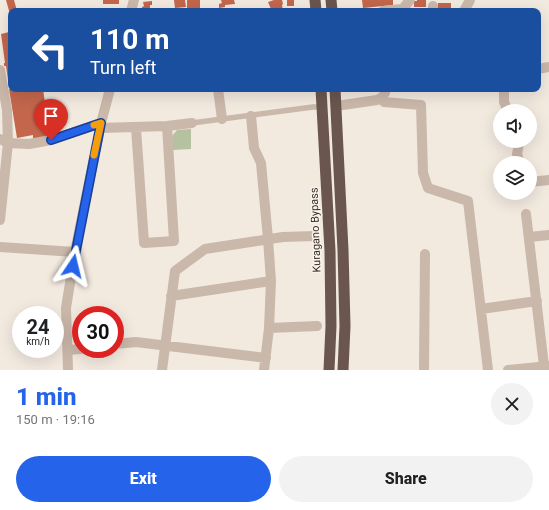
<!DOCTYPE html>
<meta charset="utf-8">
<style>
:root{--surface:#fff;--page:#f2f2f2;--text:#202124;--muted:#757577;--accent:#2563eb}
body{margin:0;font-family:Roboto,sans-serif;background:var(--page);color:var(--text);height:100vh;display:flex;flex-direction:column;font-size:15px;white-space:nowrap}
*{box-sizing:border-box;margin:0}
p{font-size:13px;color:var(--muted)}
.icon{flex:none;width:22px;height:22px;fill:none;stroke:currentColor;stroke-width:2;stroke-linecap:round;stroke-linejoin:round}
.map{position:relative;height:370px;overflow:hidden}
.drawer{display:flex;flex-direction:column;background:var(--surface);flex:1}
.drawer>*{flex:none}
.banner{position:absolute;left:8px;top:8px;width:533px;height:84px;border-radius:8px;box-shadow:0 4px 16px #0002;background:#1a4fa0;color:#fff;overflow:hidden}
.tools{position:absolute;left:493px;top:104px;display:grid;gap:8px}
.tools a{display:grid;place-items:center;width:44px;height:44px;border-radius:50%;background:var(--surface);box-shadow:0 4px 16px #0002;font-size:20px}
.speed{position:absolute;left:12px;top:306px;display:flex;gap:8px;font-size:20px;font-weight:700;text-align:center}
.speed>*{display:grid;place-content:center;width:52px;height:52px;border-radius:50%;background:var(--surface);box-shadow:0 4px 16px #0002;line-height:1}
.speed small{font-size:10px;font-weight:400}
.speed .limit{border:6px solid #d22;background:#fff;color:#111}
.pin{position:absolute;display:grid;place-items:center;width:34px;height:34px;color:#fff;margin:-41px -17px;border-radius:50% 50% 50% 0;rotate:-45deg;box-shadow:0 0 4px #0007}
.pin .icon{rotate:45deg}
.me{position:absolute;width:44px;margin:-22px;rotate:10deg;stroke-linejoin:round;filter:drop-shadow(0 0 3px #0008)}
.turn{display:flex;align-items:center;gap:14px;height:84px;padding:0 16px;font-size:18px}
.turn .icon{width:52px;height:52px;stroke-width:2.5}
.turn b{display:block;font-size:28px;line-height:34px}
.round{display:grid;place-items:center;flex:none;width:42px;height:42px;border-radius:21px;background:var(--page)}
.summary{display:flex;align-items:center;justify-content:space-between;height:68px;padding:0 16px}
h1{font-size:24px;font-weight:800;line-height:30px;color:var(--accent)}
.action{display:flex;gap:8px;margin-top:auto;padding:8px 16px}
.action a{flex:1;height:46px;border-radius:24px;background:var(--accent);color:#fff;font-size:16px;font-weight:800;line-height:46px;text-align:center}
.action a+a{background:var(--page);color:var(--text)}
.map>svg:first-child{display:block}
.green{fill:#b6c19f}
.building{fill:#c3664c}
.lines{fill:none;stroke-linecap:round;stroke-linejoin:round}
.service{stroke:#cab8aa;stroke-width:5.5}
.minor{stroke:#cab8aa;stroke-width:10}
.trunk{stroke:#6a564e;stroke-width:11}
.route-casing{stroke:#184099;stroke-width:10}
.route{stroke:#2563eb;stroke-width:7}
.slow{stroke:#f59e0b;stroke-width:7}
.labels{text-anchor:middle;stroke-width:3;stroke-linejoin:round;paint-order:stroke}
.street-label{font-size:11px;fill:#382e2a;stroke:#faf3eb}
</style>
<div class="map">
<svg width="549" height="370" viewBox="0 0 549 370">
<rect width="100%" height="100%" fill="#f2e9df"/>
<!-- green -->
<path class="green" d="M191,129V149L173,150L172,136L177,130Z"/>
<!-- building -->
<path class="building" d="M6,0H14L17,11H11V18Z
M103,0H119V4H103Z
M174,0H185L186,7L175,8Z
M187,0H200V11H187Z
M221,0H234L235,4L225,5V7L219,8V4L222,3Z
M274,0H282L283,4L282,5L283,11H266L271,9L268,2Z
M287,0H294V6H287Z
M362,0H393V5L363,8Z
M417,0H426V7H414V1H417Z
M152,1V5H150V11H142V7L144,6L143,2Z
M438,3H451V11H438Z
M9,30H11V86L9,87L6,66H4V63H5L1,34L9,32Z
M9,89H27V91L43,89L50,137L33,140V135L17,138Z"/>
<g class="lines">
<!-- service -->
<path class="service" d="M192,123L313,107H322"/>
<!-- minor -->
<path class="minor" d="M433,6V11
M131,11L134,0
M383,11L402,9
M401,11L410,0
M464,11L470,0
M538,69L549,67
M0,70L7,110L8,143L0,220
M218,89L222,119
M504,89V102L508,111
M382,98L384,102L421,105L423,173L428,188L468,201L488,370
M336,106L377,100C383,97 385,95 386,89
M251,116L254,148L261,163L268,239L271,281L269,328L264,370
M100,128L167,126L192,123
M136,128L144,243L174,241L167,126
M0,139L8,143L29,144L51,140L101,123
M519,141V144L517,154L520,163
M530,182L549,180
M526,214L544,366
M529,237L549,235
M0,247L75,252
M171,296L271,281
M481,309L537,301
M269,328L317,326
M115,344L136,342L266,358
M68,350L81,349
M68,370L66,308L75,252L101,123L110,89
M162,370L175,271L205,249L283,237L315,236
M424,370L425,254
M508,370L549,366"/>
<!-- trunk -->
<path class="trunk" d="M315,0L316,11
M331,0L332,11
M321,89L330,251L331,326L329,370
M335,89L343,250L345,326L343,370"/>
</g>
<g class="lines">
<defs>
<path id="route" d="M51,140L101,123L73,266"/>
</defs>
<!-- route casing -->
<use href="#route" class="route-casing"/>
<!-- route -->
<use href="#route" class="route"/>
<!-- slow -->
<path class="slow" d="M94,125L101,123L94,155"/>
</g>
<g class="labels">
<!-- street labels -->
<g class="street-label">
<text transform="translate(315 230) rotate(-92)" y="4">Kuragano Bypass</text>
</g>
</g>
</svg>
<div class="tools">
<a><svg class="icon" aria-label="sound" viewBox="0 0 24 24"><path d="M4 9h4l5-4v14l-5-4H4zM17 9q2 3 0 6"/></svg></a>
<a><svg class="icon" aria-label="layers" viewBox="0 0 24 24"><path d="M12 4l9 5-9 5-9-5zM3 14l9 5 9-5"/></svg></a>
</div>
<div class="speed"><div>24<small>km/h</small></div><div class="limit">30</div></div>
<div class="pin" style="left:51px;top:140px;background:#d93025"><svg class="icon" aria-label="arrive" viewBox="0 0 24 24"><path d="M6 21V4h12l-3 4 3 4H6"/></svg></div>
<svg class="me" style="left:73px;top:266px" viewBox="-20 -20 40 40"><path d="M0-17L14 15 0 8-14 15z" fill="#2563eb" stroke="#fff" stroke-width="4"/></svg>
<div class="banner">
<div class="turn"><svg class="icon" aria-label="left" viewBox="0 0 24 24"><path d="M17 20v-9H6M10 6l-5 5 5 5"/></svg><div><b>110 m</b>Turn left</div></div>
</div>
</div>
<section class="drawer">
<div class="summary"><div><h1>1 min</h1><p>150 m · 19:16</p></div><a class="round"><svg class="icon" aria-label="close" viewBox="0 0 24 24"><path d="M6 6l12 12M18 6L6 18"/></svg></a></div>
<div class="action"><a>Exit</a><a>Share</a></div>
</section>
